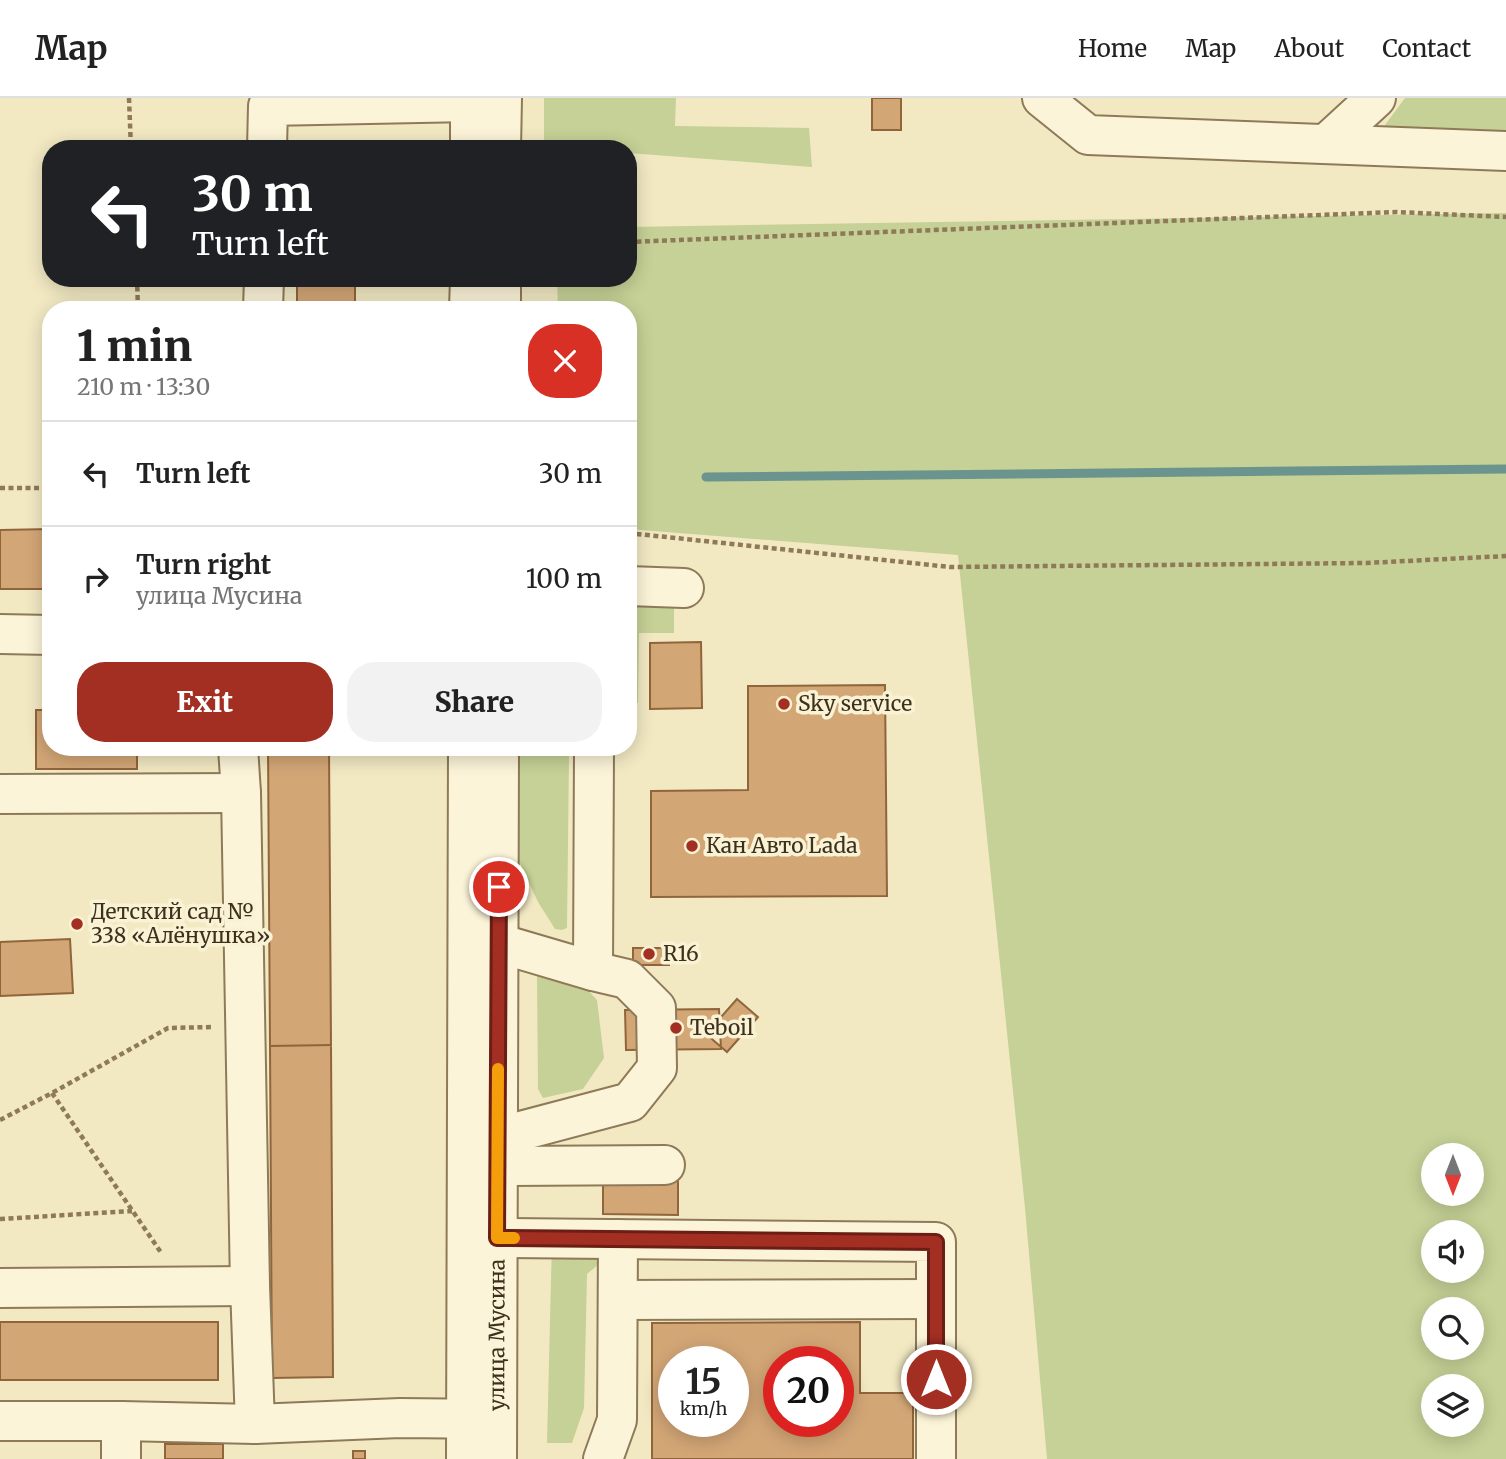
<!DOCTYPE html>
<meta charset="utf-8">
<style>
:root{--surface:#fff;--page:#f2f2f2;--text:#222;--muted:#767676;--line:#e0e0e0;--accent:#a32e22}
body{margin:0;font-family:Merriweather,serif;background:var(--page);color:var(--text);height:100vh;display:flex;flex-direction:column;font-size:26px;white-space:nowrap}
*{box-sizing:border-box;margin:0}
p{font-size:23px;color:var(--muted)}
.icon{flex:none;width:38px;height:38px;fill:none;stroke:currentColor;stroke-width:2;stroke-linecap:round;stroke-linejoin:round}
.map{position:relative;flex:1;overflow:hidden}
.details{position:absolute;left:42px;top:203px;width:595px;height:455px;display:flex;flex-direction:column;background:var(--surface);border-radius:28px;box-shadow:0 4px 18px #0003}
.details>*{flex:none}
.guide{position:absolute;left:42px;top:42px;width:595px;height:147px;border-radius:28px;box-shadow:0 4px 18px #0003;background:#202124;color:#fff;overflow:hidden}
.needle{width:46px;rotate:180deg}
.controls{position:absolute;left:1421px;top:1045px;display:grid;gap:14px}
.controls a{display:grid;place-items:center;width:63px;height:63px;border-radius:50%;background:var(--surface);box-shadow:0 4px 18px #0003;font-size:35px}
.speed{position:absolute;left:658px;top:1248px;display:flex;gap:14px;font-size:35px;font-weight:700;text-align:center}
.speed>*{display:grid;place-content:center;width:91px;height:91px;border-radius:50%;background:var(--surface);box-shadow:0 4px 18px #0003;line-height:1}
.speed small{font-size:18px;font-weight:400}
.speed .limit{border:10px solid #d22;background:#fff;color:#111}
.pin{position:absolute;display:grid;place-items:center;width:60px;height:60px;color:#fff;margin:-30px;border:4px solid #fff;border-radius:50%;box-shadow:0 2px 7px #0007}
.me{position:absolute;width:77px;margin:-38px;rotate:0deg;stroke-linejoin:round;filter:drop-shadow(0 0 5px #0008)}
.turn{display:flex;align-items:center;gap:24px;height:147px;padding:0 35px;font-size:32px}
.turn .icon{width:91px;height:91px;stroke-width:2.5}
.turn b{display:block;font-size:49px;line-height:60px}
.round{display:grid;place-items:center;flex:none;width:74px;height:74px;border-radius:28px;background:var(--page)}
.summary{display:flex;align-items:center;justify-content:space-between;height:119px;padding:0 35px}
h1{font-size:42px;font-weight:800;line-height:52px}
.cta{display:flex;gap:14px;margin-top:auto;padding:14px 35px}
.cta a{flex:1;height:80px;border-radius:28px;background:var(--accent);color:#fff;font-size:28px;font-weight:800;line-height:80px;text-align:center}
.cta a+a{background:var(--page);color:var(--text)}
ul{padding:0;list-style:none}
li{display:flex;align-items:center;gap:21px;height:105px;padding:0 35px;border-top:2px solid var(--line)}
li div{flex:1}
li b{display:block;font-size:26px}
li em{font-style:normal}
header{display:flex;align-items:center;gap:42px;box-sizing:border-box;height:98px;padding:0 35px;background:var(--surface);border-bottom:2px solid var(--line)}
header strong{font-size:33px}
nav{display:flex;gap:38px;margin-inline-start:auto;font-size:24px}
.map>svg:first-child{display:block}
.green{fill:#c5d196;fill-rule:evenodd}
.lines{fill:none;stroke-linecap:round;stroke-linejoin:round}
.stream{stroke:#6b948e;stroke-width:9}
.building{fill:#d3a676;stroke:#90653c;stroke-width:2;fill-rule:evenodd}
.minor-casing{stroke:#8e7a58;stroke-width:42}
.path{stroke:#8e7a58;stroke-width:4.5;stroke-dasharray:5 3.5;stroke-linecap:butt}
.minor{stroke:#fcf4d8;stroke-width:38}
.route-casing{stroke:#6a1e16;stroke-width:18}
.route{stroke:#a32e22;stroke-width:12}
.slow{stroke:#f59e0b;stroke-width:12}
.poi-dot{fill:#a32e22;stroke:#f9f2d4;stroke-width:2.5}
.labels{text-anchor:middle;stroke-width:7;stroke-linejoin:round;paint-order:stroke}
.poi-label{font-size:21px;fill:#3d301d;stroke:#f9f2d4;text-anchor:start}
.street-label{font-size:21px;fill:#3d301d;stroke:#f9f2d4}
</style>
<header>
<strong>Map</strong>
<nav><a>Home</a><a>Map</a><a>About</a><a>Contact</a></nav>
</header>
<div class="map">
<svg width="1506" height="1361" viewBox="0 0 1506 1361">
<rect width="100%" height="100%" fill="#f2e9c3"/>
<!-- green -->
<path class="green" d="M544,0H676L675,28L809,30L812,69L628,55V51H571L544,49Z
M1405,0H1506V39L1379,35Z
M1506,115V1361H1047L1025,1110L958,457L628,431V212H558L557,180H628V129ZM1472,1057V1096H1433V1057ZM1472,1134V1172H1433V1134ZM1472,1211V1250H1433V1211ZM1433,1288H1472V1326H1433Z
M628,503H674V535H639L638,605H628Z
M534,649H563L569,659L567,830L562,832L555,831L538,804L510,744L513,666L520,657Z
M537,877L575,879L597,902L604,960L583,991L543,1000L538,991Z
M552,1142L604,1162L587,1176L584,1310L572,1345H547Z"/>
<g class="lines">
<!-- stream -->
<path class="stream" d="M706,379L1506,371"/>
</g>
<!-- building -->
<path class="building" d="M872,0H901V32H872Z
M297,180H355V212H297Z
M51,431V491H0V432Z
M701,544L702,610L650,611V545Z
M885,587L887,798L651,799V693L748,692V588Z
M36,612H51V649H137V671H36Z
M268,649H329L331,947L270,948Z
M70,841L73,895L0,898V844Z
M633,850H668L669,867H633Z
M737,901L758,919L727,954L706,936Z
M719,911L721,951L626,952L625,912Z
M331,947L333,1279L272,1280L270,948Z
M603,1078L678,1079V1117L603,1116Z
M0,1224H218V1282H0Z
M860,1224V1295H913V1361H652V1225ZM674,1264H733V1323H674ZM779,1264H838V1323H779Z
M165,1346H223V1361H165Z
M353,1353H365V1361H353Z"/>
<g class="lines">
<defs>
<g id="minor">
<path d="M1042,0L1088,37L1506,53"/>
<path d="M1326,46L1376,0"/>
<path d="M267,51L268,8L470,4"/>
<path d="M470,51V0"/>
<path d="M501,51L502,0"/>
<path d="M263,212L264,180"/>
<path d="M469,212L470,180"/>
<path d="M501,212V180"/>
<path d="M628,488L684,490"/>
<path d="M0,536L51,537"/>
<path d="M238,649L241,695L250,1188L255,1326L400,1320L497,1321"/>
<path d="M0,696L241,695"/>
<path d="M593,873L594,649"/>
<path d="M498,1039L630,1004L657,970L656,910L627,881L593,873L498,845"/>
<path d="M498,1068L665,1067"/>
<path d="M497,1140L936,1144V1361"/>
<path d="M0,1190L250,1188"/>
<path d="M618,1202L936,1201"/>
<path d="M0,1323H121"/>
<path d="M121,1361V1323L255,1326"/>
<path d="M466,1361L468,649"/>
<path id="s1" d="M497,1361L499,649"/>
<path d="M603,1361L617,1322L618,1141"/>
</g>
</defs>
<!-- minor casing -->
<use href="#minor" class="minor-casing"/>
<!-- path -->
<path class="path" d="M129,0L131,51
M628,144L1396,114L1506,119
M137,180L138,212
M0,390H51
M628,435L950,469L1366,465L1506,458
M52,995L162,1156
M0,1022L52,995L168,930L213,929
M0,1121L132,1113"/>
<!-- minor -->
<use href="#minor" class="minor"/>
</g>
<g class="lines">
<defs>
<path id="route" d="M499,789L497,1140L936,1144V1281"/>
</defs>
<!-- route casing -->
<use href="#route" class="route-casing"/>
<!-- route -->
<use href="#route" class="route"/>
<!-- slow -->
<path class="slow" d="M498,971L497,1140H514"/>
</g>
<!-- markers -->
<g class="poi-dot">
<circle cx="784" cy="606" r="7"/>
<circle cx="692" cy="748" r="7"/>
<circle cx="77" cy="826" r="7"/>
<circle cx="649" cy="856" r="7"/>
<circle cx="676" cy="930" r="7"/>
</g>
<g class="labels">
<!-- poi labels -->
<g class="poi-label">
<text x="798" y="613">Sky service</text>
<text x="706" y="755">Кан Авто Lada</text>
<text x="91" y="821">Детский сад №<tspan x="91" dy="24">338 «Алёнушка»</tspan></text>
<text x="663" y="863">R16</text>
<text x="690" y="937">Teboil</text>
</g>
<!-- street labels -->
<g class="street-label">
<text dy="7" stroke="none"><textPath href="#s1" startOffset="124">улица Мусина</textPath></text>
</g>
</g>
</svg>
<div class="controls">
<a><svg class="needle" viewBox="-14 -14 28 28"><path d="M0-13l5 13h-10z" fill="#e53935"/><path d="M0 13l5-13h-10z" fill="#767676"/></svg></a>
<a><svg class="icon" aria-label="sound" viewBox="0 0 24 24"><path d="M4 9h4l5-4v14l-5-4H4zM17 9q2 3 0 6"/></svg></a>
<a><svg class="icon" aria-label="search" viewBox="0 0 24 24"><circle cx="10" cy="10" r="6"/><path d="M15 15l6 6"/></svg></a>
<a><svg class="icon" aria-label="layers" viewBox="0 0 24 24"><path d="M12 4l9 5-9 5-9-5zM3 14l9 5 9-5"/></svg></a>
</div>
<div class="speed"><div>15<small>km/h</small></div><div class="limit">20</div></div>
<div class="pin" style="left:499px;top:789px;background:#d93025"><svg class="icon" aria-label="arrive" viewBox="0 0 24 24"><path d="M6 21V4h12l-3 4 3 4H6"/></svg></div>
<svg class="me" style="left:936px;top:1281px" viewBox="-20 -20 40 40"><circle r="17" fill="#a32e22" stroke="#fff" stroke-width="3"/><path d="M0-11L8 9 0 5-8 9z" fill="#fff"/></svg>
<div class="guide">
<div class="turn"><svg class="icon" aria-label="left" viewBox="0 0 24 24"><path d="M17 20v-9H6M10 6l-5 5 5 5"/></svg><div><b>30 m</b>Turn left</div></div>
</div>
<section class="details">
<div class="summary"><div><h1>1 min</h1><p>210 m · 13:30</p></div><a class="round" style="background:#d93025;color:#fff"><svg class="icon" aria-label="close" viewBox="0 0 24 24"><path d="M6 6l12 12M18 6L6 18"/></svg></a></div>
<ul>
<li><svg class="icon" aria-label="left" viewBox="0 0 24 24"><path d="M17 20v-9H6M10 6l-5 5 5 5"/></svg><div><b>Turn left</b></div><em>30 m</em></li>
<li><svg class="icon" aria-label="right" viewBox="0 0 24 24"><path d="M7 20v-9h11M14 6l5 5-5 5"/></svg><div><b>Turn right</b><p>улица Мусина</p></div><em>100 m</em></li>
</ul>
<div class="cta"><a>Exit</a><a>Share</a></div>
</section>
</div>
